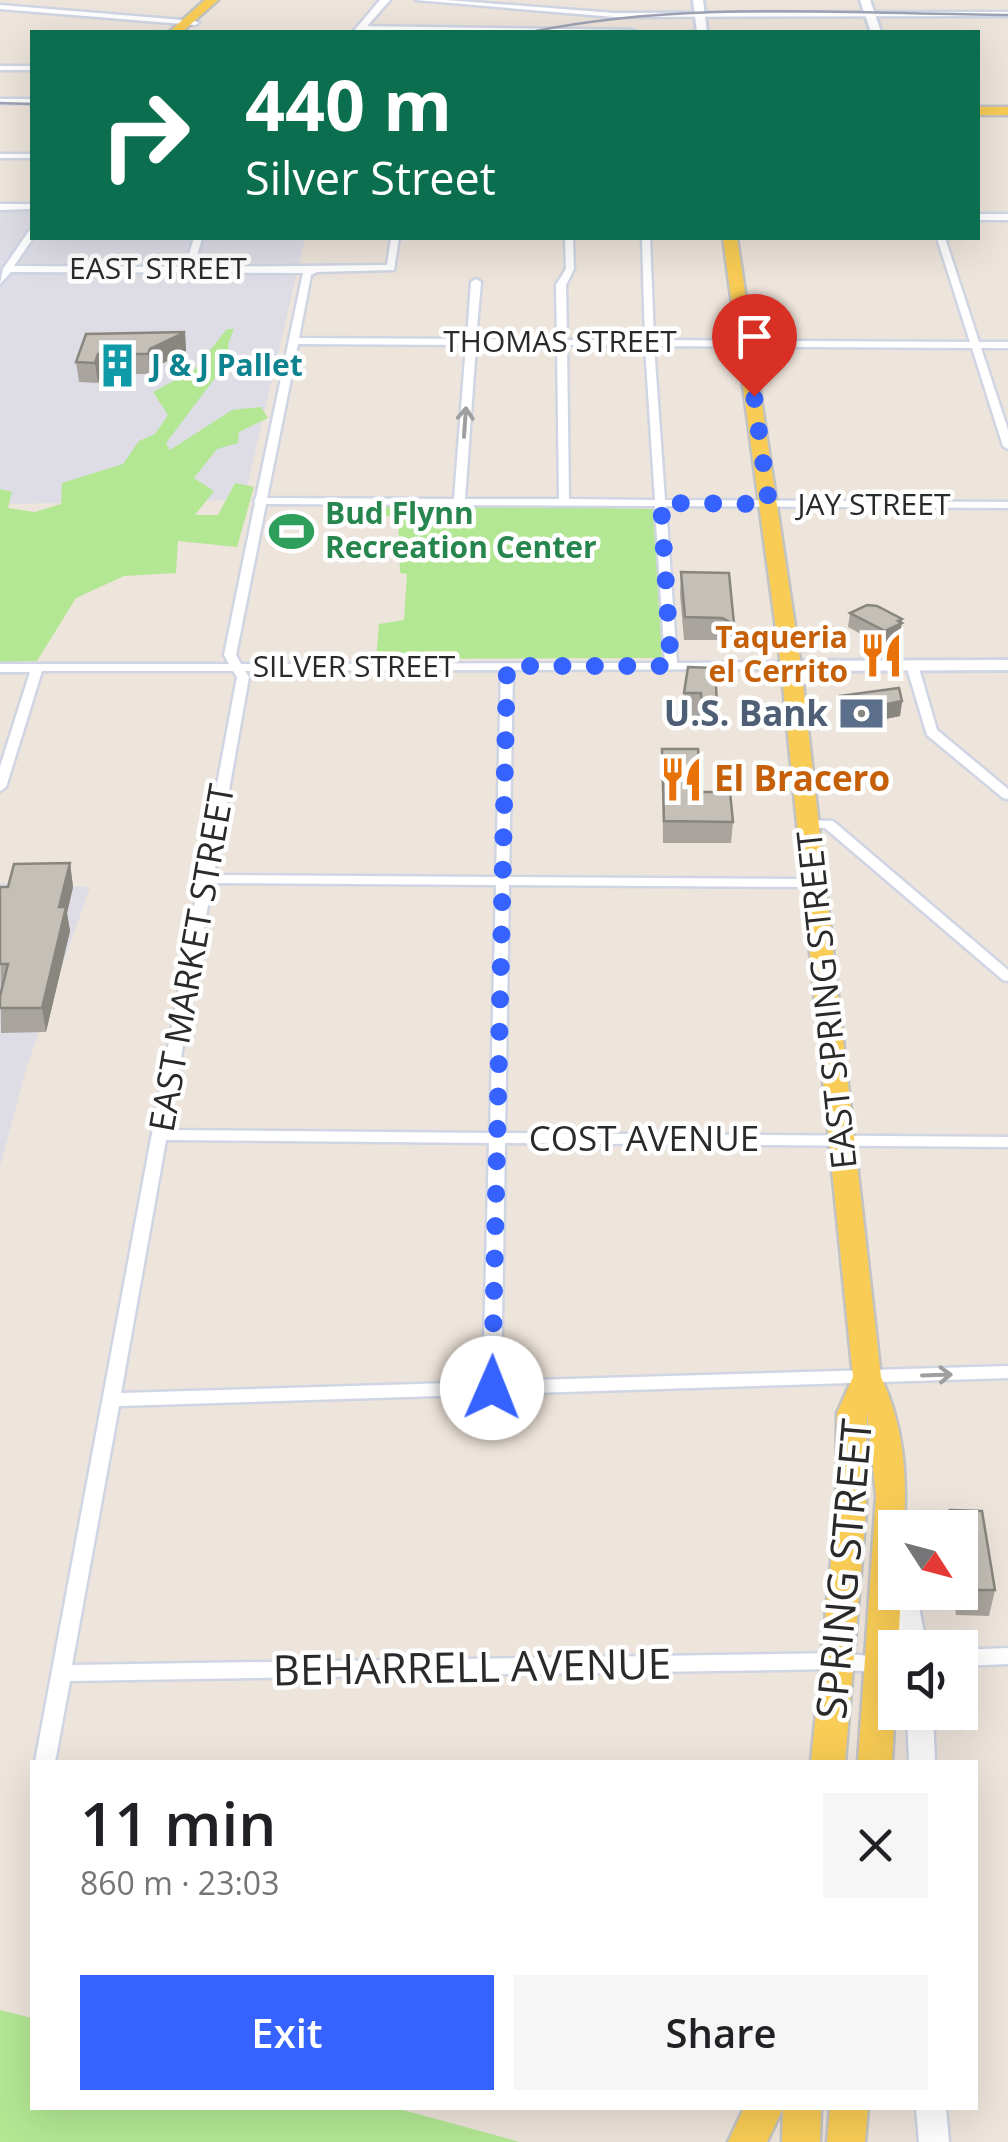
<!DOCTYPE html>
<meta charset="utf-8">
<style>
:root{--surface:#fff;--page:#f6f6f6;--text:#202124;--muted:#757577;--accent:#3663ff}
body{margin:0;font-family:"Open Sans",sans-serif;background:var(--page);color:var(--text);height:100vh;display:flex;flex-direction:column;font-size:38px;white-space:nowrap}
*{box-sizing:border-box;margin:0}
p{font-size:32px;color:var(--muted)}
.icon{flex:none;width:55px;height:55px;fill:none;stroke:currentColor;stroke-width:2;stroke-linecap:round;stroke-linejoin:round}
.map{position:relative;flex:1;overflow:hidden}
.sheet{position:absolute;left:30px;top:1760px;width:948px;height:350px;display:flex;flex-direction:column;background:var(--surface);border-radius:0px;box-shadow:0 10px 40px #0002}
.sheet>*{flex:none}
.guide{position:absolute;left:30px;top:30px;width:950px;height:210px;border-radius:0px;box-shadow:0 10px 40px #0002;background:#0b6e4f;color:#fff;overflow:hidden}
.needle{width:65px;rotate:126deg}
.fabs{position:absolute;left:878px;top:1510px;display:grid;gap:20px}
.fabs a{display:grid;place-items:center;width:100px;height:100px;border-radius:0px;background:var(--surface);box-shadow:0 10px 40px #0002;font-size:50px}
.pin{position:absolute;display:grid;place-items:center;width:85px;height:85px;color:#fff;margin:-102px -42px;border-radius:50% 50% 50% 0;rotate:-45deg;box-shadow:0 0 10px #0007}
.pin .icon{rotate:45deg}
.me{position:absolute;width:110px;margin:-55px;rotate:1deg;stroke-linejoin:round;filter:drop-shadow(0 0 8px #0008)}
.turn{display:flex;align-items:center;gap:35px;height:210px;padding:0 50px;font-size:45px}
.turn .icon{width:130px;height:130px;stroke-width:2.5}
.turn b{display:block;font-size:70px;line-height:85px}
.round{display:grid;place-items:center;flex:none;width:105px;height:105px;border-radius:0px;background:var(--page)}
.headline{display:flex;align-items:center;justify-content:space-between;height:170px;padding:0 50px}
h1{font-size:60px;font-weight:600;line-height:75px}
.cta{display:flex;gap:20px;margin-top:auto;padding:20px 50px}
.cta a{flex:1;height:115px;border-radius:0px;background:var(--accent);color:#fff;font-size:40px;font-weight:600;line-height:115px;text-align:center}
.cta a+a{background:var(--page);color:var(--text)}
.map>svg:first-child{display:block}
.industrial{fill:#dedce5}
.green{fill:#b3e794}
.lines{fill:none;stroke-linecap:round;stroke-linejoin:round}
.minor-casing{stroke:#d0d5e4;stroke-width:5}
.tertiary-casing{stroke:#d0d5e4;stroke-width:5}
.secondary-casing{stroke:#d0d5e4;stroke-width:6}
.primary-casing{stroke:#c3c3c3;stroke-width:5}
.minor{fill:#fff;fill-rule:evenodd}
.tertiary{fill:#fff;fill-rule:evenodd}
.secondary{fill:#fff;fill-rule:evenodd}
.primary{fill:#f8cc55;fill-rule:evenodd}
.rail{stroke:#9da2b5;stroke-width:2.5}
.wall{fill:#a9a49d}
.shaded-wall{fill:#898680}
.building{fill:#c4bfb7;stroke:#898680;stroke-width:2.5}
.oneway{stroke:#9f9f9f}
.route{stroke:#3663ff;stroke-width:18;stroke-dasharray:0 32.4}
.labels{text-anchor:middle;stroke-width:9;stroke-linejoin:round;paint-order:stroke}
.far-street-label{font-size:30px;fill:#2a2a2a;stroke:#fff}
.far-culture-label{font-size:30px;font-weight:bold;fill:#0d838f;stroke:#fff;text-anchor:start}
.far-leisure-label{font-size:30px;font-weight:bold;fill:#27864d;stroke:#fff;text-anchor:start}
.far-food-label{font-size:30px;font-weight:bold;fill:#c56008;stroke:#fff;text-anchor:end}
.service-label{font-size:35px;font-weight:bold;fill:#4e5e75;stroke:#fff;text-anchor:end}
.food-label{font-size:35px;font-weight:bold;fill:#c56008;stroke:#fff;text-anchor:start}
.street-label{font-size:35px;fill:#2a2a2a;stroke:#fff}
.near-street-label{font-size:42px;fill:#2a2a2a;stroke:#fff}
</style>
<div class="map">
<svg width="1008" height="2142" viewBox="0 0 1008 2142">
<rect width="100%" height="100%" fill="#ede4db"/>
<!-- industrial -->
<path class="industrial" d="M0,212H32V238H305L244,500L0,504Z
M0,883L90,887L27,1066L0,1167Z"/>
<!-- green -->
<path class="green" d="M227,329H234L228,344L230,358L166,443L170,450L232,410L261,407L268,418L239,432L238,443L217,449L194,478L214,491L195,515H218L235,483L254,487L237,547L178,541L176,573L124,576L76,598L37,661L0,662V489L12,492L8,508L35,512L61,504L62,483L123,464L139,441L155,434L168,415L153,392L194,370Z
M385,504L654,509L662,658L376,659L379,624L404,620L407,574L400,573L398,517L384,516Z
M0,2010L32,2018V2108H396L520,2142H0Z"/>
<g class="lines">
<defs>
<path id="minor" d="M416,0H446L614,13L1008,12V16L614,17Z
M0,5L195,21L199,23L195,25L0,9Z
M358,26L632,30L636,32L355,30Z
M0,66H32V70H0Z
M0,99H32V103H0Z
M0,154H32V158H0Z
M0,204H32V209L0,210Z
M978,214H1008V220H978Z
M32,230L33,238L14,266L185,267L194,238H202L194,267L387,265L391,238H399L394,270L317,272L311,275L299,338L467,339L471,282L476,279L481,282L476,339L557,340L556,285L566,269L565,238H573L574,269L566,285L567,340H645L642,238H650L654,340L970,342L937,238H945L979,342H1008V348H981L1008,430V449L1003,446L972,348L654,346L665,500L1008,502V508L666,506L677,663L791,662L795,663V669L513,670L509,877L813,879L820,883L813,887L509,885L505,1133L1008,1137V1147L505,1143L501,1381L1008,1366V1378L119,1406L72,1665L837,1653L882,1657L889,1659L892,1665L889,1671L882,1673L837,1669L70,1681L55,1762H35L237,677L233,671H42L6,787L0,791V767L30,672H0V664H229L224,655L255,503L254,501L256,498L303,273L11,272L0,284L3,269L29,231ZM298,344L466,345L454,499L267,498ZM476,345H557L559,499H465ZM567,345L645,346L655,500L569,499ZM266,504L655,506L665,663L241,664L236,655ZM501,670L496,877L214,875L249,677L245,671ZM212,883L496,885L490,1133L168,1130ZM166,1140L489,1143L483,1382L121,1393Z
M912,661L918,665L937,730L1008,789V799L1003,798L927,735L906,665Z
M807,820L833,821L1008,970V981L1003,980L825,828L802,827L800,824L802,821Z
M1008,1648V1664L960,1666V1650Z"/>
<path id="tertiary" d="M380,0H390L362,32H353Z
M895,1584V1592H916L927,1648H901L890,1592Z
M907,1712H933L935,1762H909Z
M916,2108H946L949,2142H919Z"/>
<path id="secondary" d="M693,0H703L707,32H697Z
M860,0H870L881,32H871Z
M1008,660V670L791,671L782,666L791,661Z"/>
<path id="primary" d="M205,0H218L182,32H169Z
M978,107H1008V115H978Z
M723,238H737L801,666L881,1377C904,1427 907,1473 904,1528H895V1592H901L892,1762H858L876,1496L867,1411L866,1511L845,1762H811L836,1511L837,1413L853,1377L781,666Z
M744,2108H821L820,2142H782L783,2108L767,2142H728Z
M830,2108H868L865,2142H827Z"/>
</defs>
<!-- minor casing -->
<use href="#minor" class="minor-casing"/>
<!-- tertiary casing -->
<use href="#tertiary" class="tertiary-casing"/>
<!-- secondary casing -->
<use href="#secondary" class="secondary-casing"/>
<!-- primary casing -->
<use href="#primary" class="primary-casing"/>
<!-- minor -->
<use href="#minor" class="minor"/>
<!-- tertiary -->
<use href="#tertiary" class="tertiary"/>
<!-- secondary -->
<use href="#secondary" class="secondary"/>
<!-- primary -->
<use href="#primary" class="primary"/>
<!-- rail -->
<path class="rail" d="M531,32C687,0 850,14 1008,15
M0,103L32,104"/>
</g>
<!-- wall -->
<path class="wall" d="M185,332L186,351L152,369L150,374H101L98,383L79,382L76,362L86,334Z
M681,572L734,624L732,646L720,640H684L680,594Z
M850,613L902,619L900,637L883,646L848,627Z
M688,667L717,705L716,727H701L699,716L683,715L684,693Z
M840,696L902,701L900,716L851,726L838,711Z
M662,749L702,792L733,822L731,843H663Z
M70,863L73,887L67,913L70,931L46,1032L1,1033L0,887H8Z
M950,1510L982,1511L995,1590L989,1616L956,1615L953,1592H960V1528H946Z"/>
<!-- shaded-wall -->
<path class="shaded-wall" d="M185,332L186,351L152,369L150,374L148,354L150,349Z
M98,354L101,374L98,383L95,363Z
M902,619L900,637L883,646L885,631Z
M902,701L900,716L851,726L853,711Z
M70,863L73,887L67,913L70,931L46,1032L42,1008L59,907Z"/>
<!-- building -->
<path class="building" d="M185,332L150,349L148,354H98L95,363L76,362L86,334Z
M681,572L729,573L734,624L722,618L685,617Z
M867,605L877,606L902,619L898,621L902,623L885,631L850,613Z
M688,667L715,668L717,705H702L701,693H684Z
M899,688L902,701L853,711L840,696Z
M662,749H698L702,792H730L733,822L664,821Z
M70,863L59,907H66L42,1008H0V996L8,964H0V887H8L14,864Z
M950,1510L982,1511L995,1590H961L960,1528H952Z"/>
<!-- one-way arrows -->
<defs><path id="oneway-shaft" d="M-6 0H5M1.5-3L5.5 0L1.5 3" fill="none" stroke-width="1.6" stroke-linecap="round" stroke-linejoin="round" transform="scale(2.5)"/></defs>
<g class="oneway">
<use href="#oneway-shaft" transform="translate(465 422) rotate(-86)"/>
<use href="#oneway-shaft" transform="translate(937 1375) rotate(-2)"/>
</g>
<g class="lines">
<!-- route -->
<path class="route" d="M492,1388L507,666H671L661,503L769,504L754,396"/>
</g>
<!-- icons -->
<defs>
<symbol id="building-bare" viewBox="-9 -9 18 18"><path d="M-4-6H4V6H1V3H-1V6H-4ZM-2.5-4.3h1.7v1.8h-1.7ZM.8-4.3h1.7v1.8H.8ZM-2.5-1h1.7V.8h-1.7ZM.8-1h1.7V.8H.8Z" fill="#0f9aa8" stroke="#fff" stroke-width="2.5" paint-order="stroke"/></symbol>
<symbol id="stadium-bare" viewBox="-9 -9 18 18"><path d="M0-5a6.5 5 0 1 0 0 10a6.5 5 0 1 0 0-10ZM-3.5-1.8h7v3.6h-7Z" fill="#2e9e5b" stroke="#fff" stroke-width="2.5" paint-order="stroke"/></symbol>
<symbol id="restaurant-bare" viewBox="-9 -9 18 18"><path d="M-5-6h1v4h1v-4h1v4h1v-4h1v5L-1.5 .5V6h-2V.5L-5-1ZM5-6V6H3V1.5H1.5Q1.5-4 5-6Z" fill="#e8710a" stroke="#fff" stroke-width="2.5" paint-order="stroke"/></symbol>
<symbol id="bank-bare" viewBox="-9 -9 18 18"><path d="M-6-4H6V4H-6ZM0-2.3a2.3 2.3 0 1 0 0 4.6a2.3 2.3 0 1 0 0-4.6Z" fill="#5c6f8a" stroke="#fff" stroke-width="2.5" paint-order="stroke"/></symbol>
</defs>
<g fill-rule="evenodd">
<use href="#building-bare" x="86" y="334" width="63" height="63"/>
<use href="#stadium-bare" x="260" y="500" width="63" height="63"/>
<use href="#restaurant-bare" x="850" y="624" width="63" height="63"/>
<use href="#bank-bare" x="830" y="682" width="63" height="63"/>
<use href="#restaurant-bare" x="650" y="748" width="63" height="63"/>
</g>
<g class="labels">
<!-- far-street labels -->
<g class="far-street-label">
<text x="158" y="279">EAST STREET</text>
<text x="560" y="352">THOMAS STREET</text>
<text x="874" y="515">JAY STREET</text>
<text x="354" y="677">SILVER STREET</text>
</g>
<!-- far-culture labels -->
<g class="far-culture-label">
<text x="151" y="376">J &amp; J Pallet</text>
</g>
<!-- far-leisure labels -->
<g class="far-leisure-label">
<text x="325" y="524">Bud Flynn<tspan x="325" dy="34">Recreation Center</tspan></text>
</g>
<!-- far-food labels -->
<g class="far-food-label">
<text x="848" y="648">Taqueria<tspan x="848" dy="34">el Cerrito</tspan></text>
</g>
<!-- service labels -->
<g class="service-label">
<text x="828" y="726">U.S. Bank</text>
</g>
<!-- food labels -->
<g class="food-label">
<text x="714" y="791">El Bracero</text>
</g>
<!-- street labels -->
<g class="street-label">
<text transform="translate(192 958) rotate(-80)" y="12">EAST MARKET STREET</text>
<text transform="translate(827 1000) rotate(-96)" y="12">EAST SPRING STREET</text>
<text x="644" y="1151">COST AVENUE</text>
</g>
<!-- near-street labels -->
<g class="near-street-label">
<text transform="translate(844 1569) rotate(-85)" y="15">SPRING STREET</text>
<text transform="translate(472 1667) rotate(-1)" y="15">BEHARRELL AVENUE</text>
</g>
</g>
</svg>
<div class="fabs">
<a><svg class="needle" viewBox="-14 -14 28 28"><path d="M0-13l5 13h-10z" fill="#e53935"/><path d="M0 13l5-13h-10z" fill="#757577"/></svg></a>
<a><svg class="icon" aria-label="sound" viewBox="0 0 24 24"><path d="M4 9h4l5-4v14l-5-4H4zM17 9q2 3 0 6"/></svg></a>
</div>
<div class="pin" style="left:754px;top:396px;background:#d93025"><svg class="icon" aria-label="arrive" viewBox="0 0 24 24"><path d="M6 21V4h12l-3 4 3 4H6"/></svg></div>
<svg class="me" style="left:492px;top:1388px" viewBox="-20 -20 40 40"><circle r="19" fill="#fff"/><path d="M0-13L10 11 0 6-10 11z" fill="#3663ff"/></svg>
<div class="guide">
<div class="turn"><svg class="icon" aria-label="right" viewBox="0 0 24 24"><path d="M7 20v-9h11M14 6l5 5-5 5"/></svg><div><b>440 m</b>Silver Street</div></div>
</div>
<section class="sheet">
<div class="headline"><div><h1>11 min</h1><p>860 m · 23:03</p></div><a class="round"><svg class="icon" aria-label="close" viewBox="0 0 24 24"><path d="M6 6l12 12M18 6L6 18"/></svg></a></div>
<div class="cta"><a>Exit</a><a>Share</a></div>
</section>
</div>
